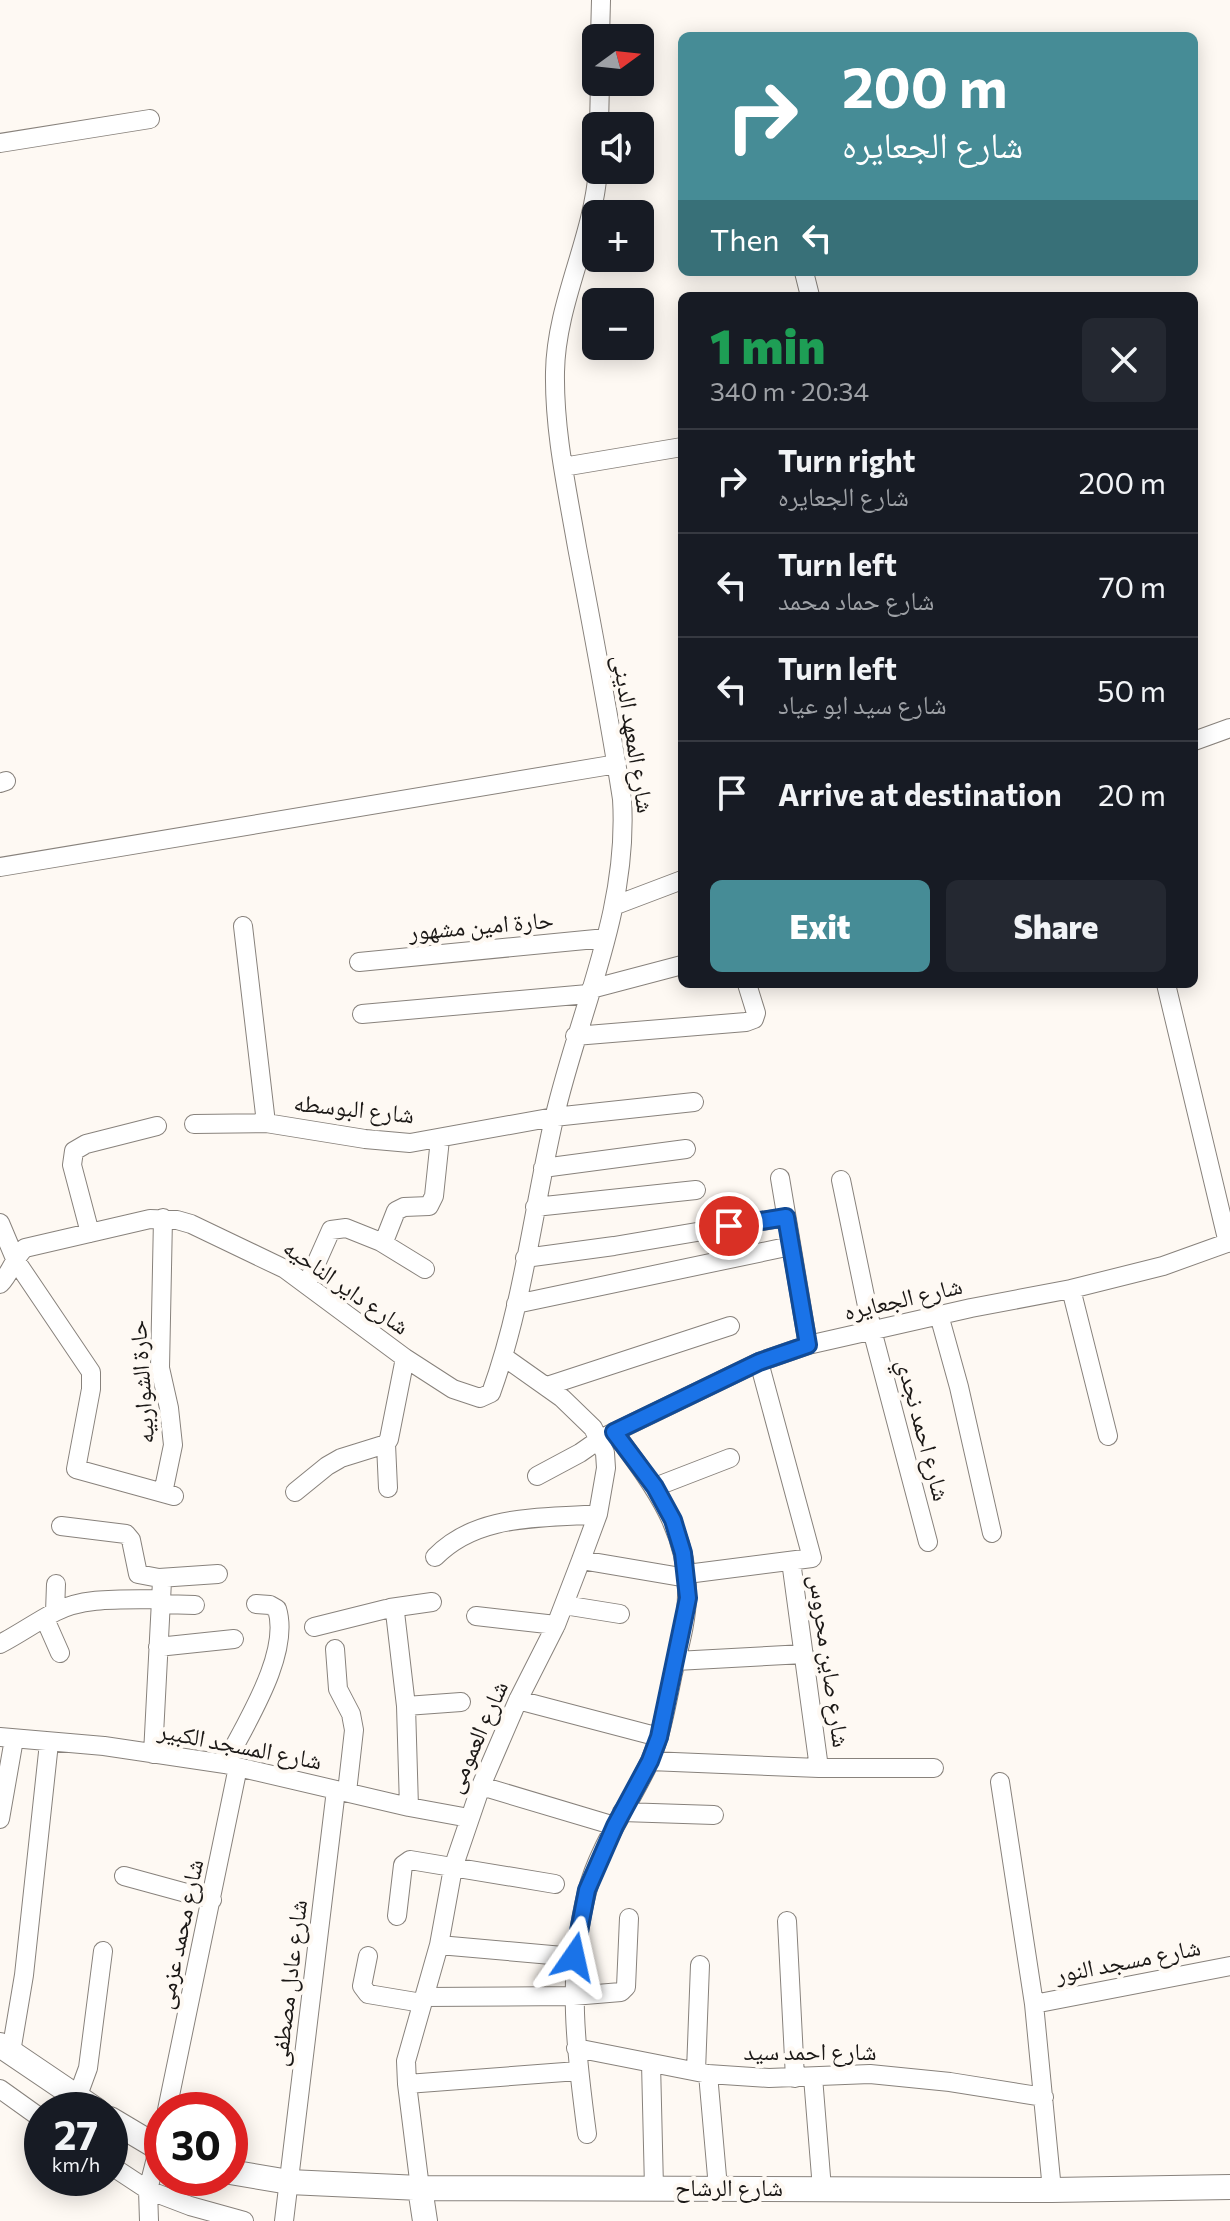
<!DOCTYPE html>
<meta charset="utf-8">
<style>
:root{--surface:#171b24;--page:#242831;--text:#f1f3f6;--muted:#9ea1a6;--line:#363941;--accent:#468c96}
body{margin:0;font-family:Commissioner,"Noto Naskh Arabic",sans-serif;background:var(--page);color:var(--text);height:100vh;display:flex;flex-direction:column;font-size:30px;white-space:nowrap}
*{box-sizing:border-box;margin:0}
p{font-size:26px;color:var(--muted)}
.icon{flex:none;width:44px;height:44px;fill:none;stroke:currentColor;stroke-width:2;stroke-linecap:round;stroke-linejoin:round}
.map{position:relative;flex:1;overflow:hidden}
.panel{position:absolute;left:678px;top:292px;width:520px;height:696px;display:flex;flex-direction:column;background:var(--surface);border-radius:12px;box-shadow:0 4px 20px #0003}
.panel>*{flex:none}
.top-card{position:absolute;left:678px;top:32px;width:520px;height:244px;border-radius:12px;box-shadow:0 4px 20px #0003;background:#468c96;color:#fff;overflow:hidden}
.needle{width:52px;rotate:75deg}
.tools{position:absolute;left:582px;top:24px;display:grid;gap:16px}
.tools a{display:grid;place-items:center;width:72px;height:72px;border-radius:12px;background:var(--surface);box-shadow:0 4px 20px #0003;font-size:40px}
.speed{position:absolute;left:24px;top:2092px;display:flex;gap:16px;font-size:40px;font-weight:700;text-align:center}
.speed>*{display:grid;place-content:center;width:104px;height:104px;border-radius:50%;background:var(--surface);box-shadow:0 4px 20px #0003;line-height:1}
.speed small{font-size:20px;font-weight:400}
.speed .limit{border:12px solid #d22;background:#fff;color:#111}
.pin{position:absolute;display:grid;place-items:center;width:68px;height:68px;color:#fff;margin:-34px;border:4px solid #fff;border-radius:50%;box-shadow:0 2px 8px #0007}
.me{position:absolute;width:88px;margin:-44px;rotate:11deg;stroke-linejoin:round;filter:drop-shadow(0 0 6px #0008)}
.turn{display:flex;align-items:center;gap:28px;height:168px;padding:0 32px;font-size:36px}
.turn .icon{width:104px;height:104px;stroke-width:2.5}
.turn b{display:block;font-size:56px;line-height:68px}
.then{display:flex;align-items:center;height:76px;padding:0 32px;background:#0003;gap:16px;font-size:30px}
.round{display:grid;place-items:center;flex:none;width:84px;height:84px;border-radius:12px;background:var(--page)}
.head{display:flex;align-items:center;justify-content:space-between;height:136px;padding:0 32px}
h1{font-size:48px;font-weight:800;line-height:60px;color:#1e9e55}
.action{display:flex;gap:16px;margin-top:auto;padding:16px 32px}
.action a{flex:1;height:92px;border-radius:12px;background:var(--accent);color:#fff;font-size:32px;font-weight:800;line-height:92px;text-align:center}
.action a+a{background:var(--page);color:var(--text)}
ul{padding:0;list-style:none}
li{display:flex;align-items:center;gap:24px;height:104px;padding:0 32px;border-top:2px solid var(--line)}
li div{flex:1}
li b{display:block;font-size:30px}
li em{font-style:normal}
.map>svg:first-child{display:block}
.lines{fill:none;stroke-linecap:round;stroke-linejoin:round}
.street-casing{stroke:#88827c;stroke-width:20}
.secondary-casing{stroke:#88827c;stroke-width:26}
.street{stroke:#fff;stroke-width:18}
.secondary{stroke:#fff;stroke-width:24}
.route-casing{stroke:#114b97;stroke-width:20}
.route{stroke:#1a73e8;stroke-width:14}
.labels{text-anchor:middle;stroke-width:8;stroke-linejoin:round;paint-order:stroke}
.street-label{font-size:24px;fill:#1b1816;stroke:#fef9f3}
</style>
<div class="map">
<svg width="1230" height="2221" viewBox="0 0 1230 2221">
<rect width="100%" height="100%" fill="#fef9f3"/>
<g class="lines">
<defs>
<path id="street" d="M600,38L601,0
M599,126L600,82
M0,143L150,119
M804,272L810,296
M563,467L682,447
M1194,741L1230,728
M0,783L6,781
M0,867L617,764
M616,905L682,880
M243,926L266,1123
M359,962L606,938
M1166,984L1228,1243
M591,989L682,965
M362,1014L588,994
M575,1036L746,1022L754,1019L756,1013L747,984
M194,1124L266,1123L365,1139L410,1143L554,1117L694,1102
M543,1168L686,1149
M780,1178L808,1345
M841,1180L872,1330L928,1542
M535,1207L696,1190
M163,1218L160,1368L169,1408L173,1445L163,1493
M0,1223L16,1261L91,1372V1389L76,1469L174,1496
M90,1233L72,1165L74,1151L86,1144L157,1126
M381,1242L425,1269
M525,1258L614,1246L786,1217
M0,1284C11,1273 14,1257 25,1248L150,1219L177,1220L191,1224L285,1269L405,1358L453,1389L480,1398L491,1393C523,1305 533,1210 554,1119C579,1010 629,913 622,799C609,715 593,631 577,547C567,489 554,431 555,372C556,303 593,239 598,170
M307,1284L331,1230L346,1228L381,1242L385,1239L396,1211L404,1207L429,1206L434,1196L440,1139
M1071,1289L1108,1436
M516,1304L791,1246
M939,1315L959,1387L992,1533
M547,1386L730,1326
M386,1444L388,1488
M537,1476L580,1453L600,1439L759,1362L808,1345L971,1308L1071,1289L1163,1266L1230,1242
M655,1487L730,1458
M295,1492L327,1466L341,1458L386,1444L389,1439L405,1358
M61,1526L126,1534L131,1540L138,1574L159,1578L162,1581L153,1754
M435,1557C478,1513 541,1519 598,1514
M581,1560L687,1578
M791,1561L819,1768
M687,1574L812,1558L759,1362
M159,1578L218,1574
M161,1604L195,1605
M564,1605L620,1614
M390,1608L432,1602
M55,1612L56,1584
M476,1616L556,1625
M45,1619L60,1653
M314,1627L386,1609L395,1612L406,1706L409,1807
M0,1644C19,1634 36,1622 55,1612C85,1596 128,1600 161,1599
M158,1647L234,1639
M335,1649L338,1689L351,1714L354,1730L347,1792
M676,1661L804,1654
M518,1700L659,1737
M406,1706L461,1702
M0,1737L104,1746L225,1764L409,1807L469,1818
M650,1761L819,1768H934
M225,1764C245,1724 291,1654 277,1609L270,1605L256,1604
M1000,1782L1034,2004L1052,2190
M481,1786L615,1826
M622,1812L714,1815
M0,1819L14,1739
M124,1876L212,1900
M397,1916L403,1865L410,1860L555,1884
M787,1921L795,2078
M439,1945L574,1957
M368,1956L362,1986L368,1994L422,2003
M424,1997L573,1996L621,1992L626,1987L629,1918
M1034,2004L1230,1966
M576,2048L708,2074L769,2078L870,2074L950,2082L1044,2097
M11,2052L24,1975L49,1743
M651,2063L654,2188
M696,2071L700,1965
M708,2074L718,2188
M813,2077L822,2189
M407,2084L578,2071
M0,2089L42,2119
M77,2098L88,2068L103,1951
M167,2110L238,1767
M587,2134C576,2052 566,1974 587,1892C599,1845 630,1805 650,1761C662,1733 667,1702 673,1673C679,1648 687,1620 687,1595C689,1530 651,1482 614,1432
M110,2165L148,2190L190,2206L244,2221
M420,2188L407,2084L406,2061L439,1945L453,1868L481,1786L518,1700L556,1625L581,1560L598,1514L606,1468L605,1453L593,1428L562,1398L504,1357
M149,2221L148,2190L162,2134
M284,2221L336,1790"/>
<path id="secondary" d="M0,2045L96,2110
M110,2119L162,2150
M230,2172L289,2182L420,2188L1052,2190L1230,2187
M420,2188L425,2221"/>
</defs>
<!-- street casing -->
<use href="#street" class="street-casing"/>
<!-- secondary casing -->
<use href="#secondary" class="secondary-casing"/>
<!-- street -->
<use href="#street" class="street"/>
<!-- secondary -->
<use href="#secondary" class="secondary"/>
</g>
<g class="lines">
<defs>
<path id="route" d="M574,1957L587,1890L615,1826L650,1761L659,1737L688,1598L683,1553L673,1520L655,1487L614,1432L759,1362L808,1345L786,1217L729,1226"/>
</defs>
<!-- route casing -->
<use href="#route" class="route-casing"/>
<!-- route -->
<use href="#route" class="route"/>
</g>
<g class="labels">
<!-- street labels -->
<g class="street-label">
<text transform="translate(633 734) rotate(81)" y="8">شارع المعهد الدينى</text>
<text transform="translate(481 926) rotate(-5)" y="8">حارة امين مشهور</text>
<text transform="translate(354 1109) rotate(6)" y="8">شارع البوسطه</text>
<text transform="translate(346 1287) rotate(35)" y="8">شارع داير الناحيه</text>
<text transform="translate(903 1299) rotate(-13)" y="8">شارع الجعايره</text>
<text transform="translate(142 1382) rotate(-94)" y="8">حارة الشواربيه</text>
<text transform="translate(923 1430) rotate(75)" y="8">شارع احمد نجدي</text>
<text transform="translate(829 1661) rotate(82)" y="8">شارع صاين محروس</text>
<text transform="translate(477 1737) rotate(-66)" y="8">شارع العمومى</text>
<text transform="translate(240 1746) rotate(11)" y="8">شارع المسجد الكبير</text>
<text transform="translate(180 1934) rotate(-78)" y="8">شارع محمد عزمى</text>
<text transform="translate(1128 1961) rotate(-11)" y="8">شارع مسجد النور</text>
<text transform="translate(289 1983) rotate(-83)" y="8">شارع عادل مصطفى</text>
<text x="810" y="2060">شارع احمد سيد</text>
<text x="729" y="2196">شارع الرشاح</text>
</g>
</g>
</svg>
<div class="tools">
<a><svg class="needle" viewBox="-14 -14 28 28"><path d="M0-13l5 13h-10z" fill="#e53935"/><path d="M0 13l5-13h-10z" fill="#9ea1a6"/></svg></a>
<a><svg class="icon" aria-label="sound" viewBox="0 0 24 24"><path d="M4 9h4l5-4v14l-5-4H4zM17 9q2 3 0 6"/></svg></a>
<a>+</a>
<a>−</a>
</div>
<div class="speed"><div>27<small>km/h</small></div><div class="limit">30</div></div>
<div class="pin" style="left:729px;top:1226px;background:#d93025"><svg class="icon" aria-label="arrive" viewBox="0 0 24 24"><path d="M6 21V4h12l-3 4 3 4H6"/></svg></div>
<svg class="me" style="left:574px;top:1957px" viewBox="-20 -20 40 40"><path d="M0-17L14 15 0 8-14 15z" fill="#1a73e8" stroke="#fff" stroke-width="4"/></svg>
<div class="top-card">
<div class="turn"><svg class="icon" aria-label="right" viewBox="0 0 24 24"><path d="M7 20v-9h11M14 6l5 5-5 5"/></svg><div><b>200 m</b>شارع الجعايره</div></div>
<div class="then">Then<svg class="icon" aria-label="left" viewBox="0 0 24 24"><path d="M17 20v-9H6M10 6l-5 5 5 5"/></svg></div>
</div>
<section class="panel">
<div class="head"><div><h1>1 min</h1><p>340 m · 20:34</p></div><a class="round"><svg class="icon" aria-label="close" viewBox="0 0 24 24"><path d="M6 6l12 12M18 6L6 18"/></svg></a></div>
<ul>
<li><svg class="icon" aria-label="right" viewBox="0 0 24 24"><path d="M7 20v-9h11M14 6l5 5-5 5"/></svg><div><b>Turn right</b><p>شارع الجعايره</p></div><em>200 m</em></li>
<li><svg class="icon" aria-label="left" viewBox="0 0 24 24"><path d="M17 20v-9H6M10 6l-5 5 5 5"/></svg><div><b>Turn left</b><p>شارع حماد محمد</p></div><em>70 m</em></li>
<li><svg class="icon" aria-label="left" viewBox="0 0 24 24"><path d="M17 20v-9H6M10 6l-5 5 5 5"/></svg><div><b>Turn left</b><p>شارع سيد ابو عياد</p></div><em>50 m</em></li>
<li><svg class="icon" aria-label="arrive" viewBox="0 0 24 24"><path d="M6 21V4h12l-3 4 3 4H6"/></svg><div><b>Arrive at destination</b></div><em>20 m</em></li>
</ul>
<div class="action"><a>Exit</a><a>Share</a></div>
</section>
</div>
